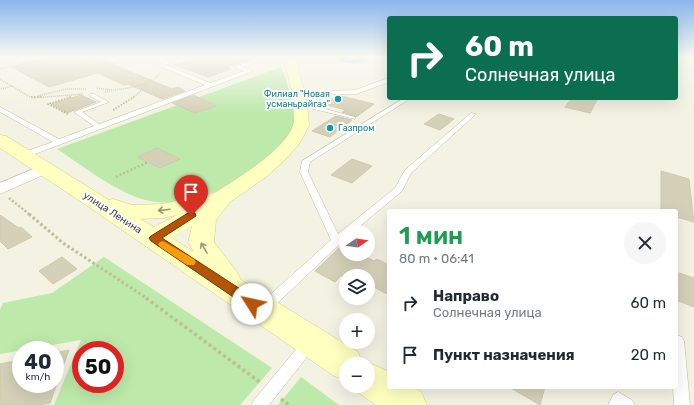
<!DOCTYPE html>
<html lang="ru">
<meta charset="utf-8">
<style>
:root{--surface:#fff;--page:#f6f6f7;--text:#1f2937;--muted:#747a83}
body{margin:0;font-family:Rubik,sans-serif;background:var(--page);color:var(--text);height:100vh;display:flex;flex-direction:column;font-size:15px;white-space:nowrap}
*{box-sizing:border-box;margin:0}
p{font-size:13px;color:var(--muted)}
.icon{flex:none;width:22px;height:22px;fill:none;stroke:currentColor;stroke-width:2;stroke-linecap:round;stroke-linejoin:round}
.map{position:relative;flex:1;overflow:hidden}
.panel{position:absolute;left:387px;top:209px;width:291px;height:180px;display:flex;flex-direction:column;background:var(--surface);border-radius:4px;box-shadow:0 4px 16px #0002}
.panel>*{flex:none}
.hud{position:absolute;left:387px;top:16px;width:291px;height:84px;border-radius:4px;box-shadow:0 4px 16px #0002;background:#0b6e4f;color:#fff;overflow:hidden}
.needle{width:26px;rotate:77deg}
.tools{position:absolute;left:339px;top:225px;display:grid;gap:8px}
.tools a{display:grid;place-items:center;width:36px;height:36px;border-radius:50%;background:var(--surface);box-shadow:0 4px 16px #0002;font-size:20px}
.speed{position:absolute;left:12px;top:341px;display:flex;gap:8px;font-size:20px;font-weight:700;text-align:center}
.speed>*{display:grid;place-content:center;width:52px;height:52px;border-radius:50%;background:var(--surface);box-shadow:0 4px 16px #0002;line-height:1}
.speed small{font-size:10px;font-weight:400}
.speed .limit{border:6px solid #d22;background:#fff;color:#111}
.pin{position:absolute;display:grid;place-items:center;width:34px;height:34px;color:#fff;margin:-41px -17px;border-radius:50% 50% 50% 0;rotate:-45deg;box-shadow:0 0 4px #0007}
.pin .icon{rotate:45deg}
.me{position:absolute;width:44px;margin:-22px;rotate:305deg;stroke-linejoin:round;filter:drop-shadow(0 0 3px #0008)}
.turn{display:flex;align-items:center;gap:14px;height:84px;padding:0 12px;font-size:18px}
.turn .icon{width:52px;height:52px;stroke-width:2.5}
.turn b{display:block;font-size:28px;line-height:34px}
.round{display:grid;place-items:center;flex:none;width:42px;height:42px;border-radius:21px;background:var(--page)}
.summary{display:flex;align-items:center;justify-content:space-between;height:68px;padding:0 12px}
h1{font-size:24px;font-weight:600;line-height:30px;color:#1e9e55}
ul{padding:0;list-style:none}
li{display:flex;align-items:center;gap:12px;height:52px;padding:0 12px}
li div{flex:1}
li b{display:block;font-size:15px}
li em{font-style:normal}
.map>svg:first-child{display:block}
.green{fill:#bde9aa;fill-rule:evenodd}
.water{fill:#9cbaf3}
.building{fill:#d5d0b8;stroke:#d0caab}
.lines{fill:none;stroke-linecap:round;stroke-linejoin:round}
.lane-casing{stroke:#bebca6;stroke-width:1}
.street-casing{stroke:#bebca6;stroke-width:1}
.secondary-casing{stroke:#d1d08f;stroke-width:1}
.path-far4{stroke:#c1bc96;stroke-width:1.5;stroke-dasharray:1 1;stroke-linecap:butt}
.path-far3{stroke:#c1bc96;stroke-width:2;stroke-dasharray:1.5 1.5;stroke-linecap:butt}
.path-far2{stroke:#c1bc96;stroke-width:2.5;stroke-dasharray:2 2;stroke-linecap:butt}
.path-far1{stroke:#c1bc96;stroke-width:3;stroke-dasharray:2.5 2.5;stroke-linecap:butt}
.path{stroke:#c1bc96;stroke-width:3.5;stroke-dasharray:3 3;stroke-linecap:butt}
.lane{fill:#fff;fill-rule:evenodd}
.street{fill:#fff;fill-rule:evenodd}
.secondary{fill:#ffffc1;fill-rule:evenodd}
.oneway{stroke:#999773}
.route{fill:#b45309;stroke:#753606}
.slow{fill:#f59e0b}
.culture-dot{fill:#0f9aa8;stroke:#fff;stroke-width:1.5}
.labels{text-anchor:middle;stroke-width:4;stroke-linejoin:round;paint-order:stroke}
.far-culture-label{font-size:9px;fill:#0d838f;stroke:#fff;text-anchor:end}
.street-label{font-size:10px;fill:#454233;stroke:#fff}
</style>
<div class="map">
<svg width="694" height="405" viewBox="0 0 694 405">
<rect width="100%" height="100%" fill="#f3f2e3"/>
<!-- green -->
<path class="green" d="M281,67C287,79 297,114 293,126C285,149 236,182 215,192C198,199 177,204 158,202C125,200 85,167 57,149Z
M104,257L272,368L240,405H54L81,340L0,354V310L3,303L52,293ZM81,350H115V384H81Z
M301,377L339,405H278Z"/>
<!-- water -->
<path class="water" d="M333,57H367V58C357,68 344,63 333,57Z"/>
<!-- building -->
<path class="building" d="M54,57H85L89,59L96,57L172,89L178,87L185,91L162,99L128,84L124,85L98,73L49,87L11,67Z
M202,57H249L250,60L225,67L231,69L208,77L175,65Z
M81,95L96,102L67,113L51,104Z
M194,95L216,106L195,113L172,103Z
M337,96H341L374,104L356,117L342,112L346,110L323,104Z
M572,98H598L590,113L565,107Z
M439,114L454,119L440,130L424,124Z
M336,116L352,120L330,137L312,131Z
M157,148L180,159L160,168L137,157Z
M352,159L372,166L352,183L331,175Z
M661,171L689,179L694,222L676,217V211H661Z
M0,215L19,228L21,227L32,237L8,249L0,241Z
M346,241V254H360L374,261L377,259L389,265V295L368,284V276H341L335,282L315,271Z
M62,257L77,269L53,284L39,271Z
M676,272L694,278V307L676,300Z
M69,350L50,403L39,405H0V364L21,360V384H55V353Z
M509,387H545L540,405Z"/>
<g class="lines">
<defs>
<path id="lane" d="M0,57H6L0,59Z
M108,57H112L120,62L116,63L108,59Z
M149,57H156L170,62V64L166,65L210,83L244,71L236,68V66L257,60L259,61L243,67L251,70V72L27,157H21V153L53,142L0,112V107L59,139L94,126L74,112L101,102L90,96V94H94L109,102L82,112L99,124L205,85L159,66V64L163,63Z
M389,78V82L356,94H334L307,104L355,117V119L297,105L331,91L355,90Z
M404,98H411L310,162L308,172L338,234L395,188L405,170L471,113L476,114L411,173L402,191L353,232H346V238L269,311L265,312L261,311L259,307L261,303L331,240L300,172L302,161Z
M676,335L682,337L684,341L690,405H674L673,387H676Z
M309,338L314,340L316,344L314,348L269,405H251L254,400L304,340Z
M618,392L632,400L635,405H608L613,395Z"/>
<path id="street" d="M680,57H694V61L684,60Z
M45,164L50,166L53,169L50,172L0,194V183Z"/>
<path id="secondary" d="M283,57H295L307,102L309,126L299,144L285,160L266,177L230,202L216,220L214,242L237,272L241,280L358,352L363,364L368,362L389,372V387H413L421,392L427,405H376L356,391L353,386H368V364H346V380L334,376L86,205L0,148V135L6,136L109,200L113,199L132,205L163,204L201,195L208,197C230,183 291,148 294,121C296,100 288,77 283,57ZM177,215L154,227L140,219L163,218ZM192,226L188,243L194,252L172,238Z"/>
</defs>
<!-- lane casing -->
<use href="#lane" class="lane-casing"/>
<!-- street casing -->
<use href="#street" class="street-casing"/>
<!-- secondary casing -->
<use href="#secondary" class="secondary-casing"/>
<!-- path-far4 -->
<path class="path-far4" d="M0,69L52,57
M0,79L32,98L83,94
M97,88L112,90
M1,89L12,86
M105,92C125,87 146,89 161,73
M38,96L66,89H86
M67,98L71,97
M133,98L147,85"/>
<!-- path-far3 -->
<path class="path-far3" d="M31,97H43
M113,110L134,97
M68,114L48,104L71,97"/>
<!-- path-far2 -->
<path class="path-far2" d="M116,177L148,162
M9,198L30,215"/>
<!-- path-far1 -->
<path class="path-far1" d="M29,214L63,243L148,299"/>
<!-- path -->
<path class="path" d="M146,298L261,383
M281,399L289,405"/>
<!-- lane -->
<use href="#lane" class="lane"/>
<!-- street -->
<use href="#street" class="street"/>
<!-- secondary -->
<use href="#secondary" class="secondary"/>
</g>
<!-- one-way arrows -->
<defs><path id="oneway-shaft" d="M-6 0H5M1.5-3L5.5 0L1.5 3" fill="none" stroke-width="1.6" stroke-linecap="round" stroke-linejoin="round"/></defs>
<g class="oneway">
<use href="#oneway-shaft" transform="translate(164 210) rotate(173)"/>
<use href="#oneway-shaft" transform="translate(204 248) rotate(-120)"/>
</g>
<!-- sky -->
<linearGradient id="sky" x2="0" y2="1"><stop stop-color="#89b6ec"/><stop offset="0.5" stop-color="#faf9f2"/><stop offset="1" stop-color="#faf9f2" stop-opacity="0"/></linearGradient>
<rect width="694" height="114" fill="url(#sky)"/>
<!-- route -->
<path class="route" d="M188,213H195L196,216L162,238L257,300L259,304L257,307L252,309L248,307L151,241L149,238L151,236Z"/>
<!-- slow -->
<path class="slow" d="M163,241L194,259L196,262L194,265H187L160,247L158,244L160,242Z"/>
<!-- markers -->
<g class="culture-dot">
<circle cx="338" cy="99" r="4"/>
<circle cx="330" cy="128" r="4"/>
</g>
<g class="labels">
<!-- far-culture labels -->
<g class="far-culture-label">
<text x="330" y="97">Филиал "Новая<tspan x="330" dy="10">усманьрайгаз"</tspan></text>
<text x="338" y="131" text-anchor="start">Газпром</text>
</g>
<!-- street labels -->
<g class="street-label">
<text transform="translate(113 212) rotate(33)" y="4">улица Ленина</text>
</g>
</g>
</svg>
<div class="tools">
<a><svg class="needle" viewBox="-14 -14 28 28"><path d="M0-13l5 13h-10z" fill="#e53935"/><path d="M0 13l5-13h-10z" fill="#747a83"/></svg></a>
<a><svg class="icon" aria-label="layers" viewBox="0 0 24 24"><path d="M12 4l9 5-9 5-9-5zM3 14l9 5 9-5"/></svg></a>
<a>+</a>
<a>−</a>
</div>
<div class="speed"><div>40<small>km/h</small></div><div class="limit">50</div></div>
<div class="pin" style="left:191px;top:216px;background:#d93025"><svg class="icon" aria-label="arrive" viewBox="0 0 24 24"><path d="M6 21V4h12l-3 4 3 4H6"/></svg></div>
<svg class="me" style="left:252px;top:304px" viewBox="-20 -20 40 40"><circle r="19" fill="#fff"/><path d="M0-13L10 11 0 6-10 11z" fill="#b45309"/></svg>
<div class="hud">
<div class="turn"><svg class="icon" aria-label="right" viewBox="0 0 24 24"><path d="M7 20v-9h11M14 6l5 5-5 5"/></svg><div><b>60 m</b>Солнечная улица</div></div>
</div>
<section class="panel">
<div class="summary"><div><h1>1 мин</h1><p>80 m · 06:41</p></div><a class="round"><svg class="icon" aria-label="close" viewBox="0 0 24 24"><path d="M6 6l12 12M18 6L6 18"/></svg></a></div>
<ul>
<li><svg class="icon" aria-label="right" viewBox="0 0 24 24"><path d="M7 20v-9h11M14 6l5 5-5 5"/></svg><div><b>Направо</b><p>Солнечная улица</p></div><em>60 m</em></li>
<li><svg class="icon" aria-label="arrive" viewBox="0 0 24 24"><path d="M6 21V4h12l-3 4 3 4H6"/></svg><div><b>Пункт назначения</b></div><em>20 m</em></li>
</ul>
</section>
</div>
